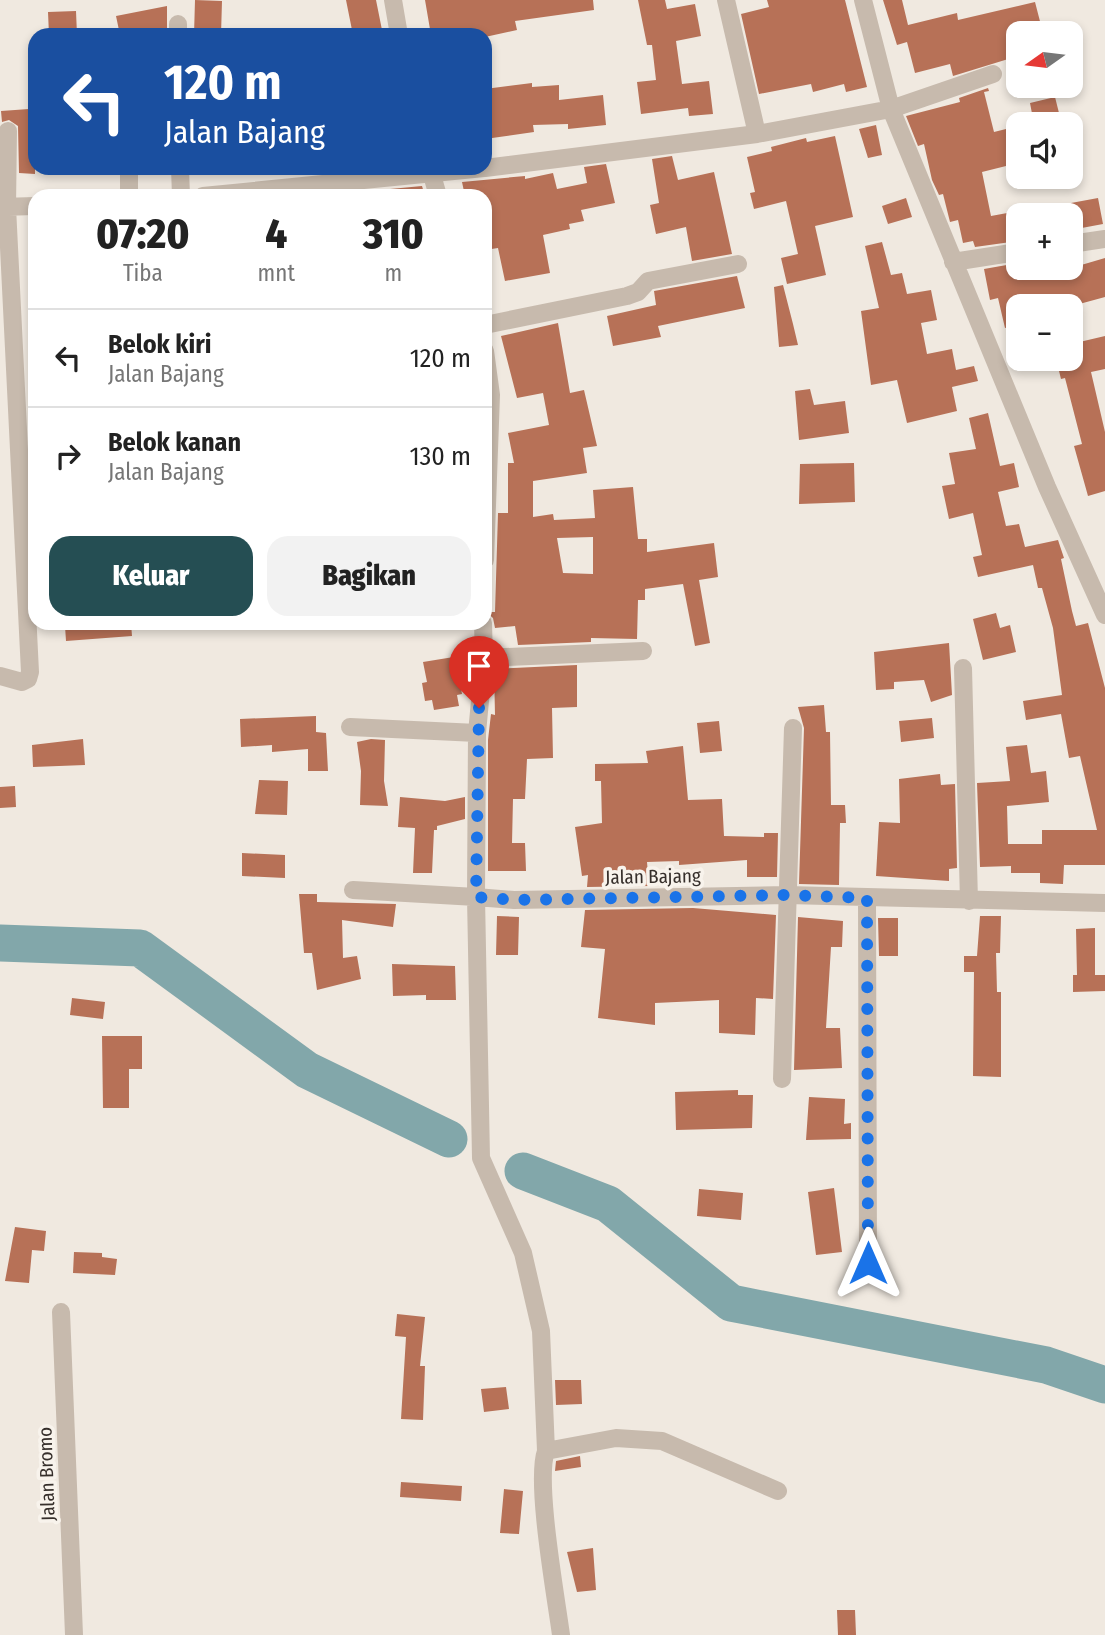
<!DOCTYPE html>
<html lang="id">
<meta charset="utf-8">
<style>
:root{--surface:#fff;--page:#f2f2f2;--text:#222;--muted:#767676;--line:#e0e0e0;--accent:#254e53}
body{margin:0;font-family:"Fira Sans Condensed",sans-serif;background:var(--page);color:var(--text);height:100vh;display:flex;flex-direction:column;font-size:26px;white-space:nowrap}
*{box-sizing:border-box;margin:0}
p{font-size:23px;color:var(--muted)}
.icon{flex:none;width:38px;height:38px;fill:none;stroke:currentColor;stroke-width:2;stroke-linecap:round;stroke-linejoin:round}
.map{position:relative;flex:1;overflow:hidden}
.panel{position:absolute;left:28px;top:189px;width:464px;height:441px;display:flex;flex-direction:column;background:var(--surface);border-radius:21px;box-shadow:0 4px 10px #0003}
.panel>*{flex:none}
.banner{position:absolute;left:28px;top:28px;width:464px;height:147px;border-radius:21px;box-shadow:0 4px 10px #0003;background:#1a4fa0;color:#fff;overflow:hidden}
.needle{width:46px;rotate:256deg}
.fabs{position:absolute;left:1006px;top:21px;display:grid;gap:14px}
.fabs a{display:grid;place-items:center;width:77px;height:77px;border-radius:14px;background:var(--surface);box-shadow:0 4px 10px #0003;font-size:35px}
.pin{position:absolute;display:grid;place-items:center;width:60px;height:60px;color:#fff;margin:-72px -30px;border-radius:50% 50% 50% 0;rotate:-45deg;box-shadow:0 0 7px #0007}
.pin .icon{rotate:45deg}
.me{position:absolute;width:77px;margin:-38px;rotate:0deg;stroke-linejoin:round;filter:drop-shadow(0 0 5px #0008)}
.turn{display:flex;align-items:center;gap:24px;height:147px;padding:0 21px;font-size:32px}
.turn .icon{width:91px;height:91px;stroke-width:2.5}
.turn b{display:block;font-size:49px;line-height:60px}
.eta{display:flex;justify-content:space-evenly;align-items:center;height:119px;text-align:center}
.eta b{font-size:42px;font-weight:800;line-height:49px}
.button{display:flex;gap:14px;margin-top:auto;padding:14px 21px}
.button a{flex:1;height:80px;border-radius:21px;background:var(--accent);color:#fff;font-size:28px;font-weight:800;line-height:80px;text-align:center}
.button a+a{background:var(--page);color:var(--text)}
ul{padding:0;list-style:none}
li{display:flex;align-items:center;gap:21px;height:98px;padding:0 21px;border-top:2px solid var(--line)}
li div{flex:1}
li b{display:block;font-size:26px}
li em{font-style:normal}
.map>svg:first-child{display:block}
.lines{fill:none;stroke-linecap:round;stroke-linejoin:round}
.river{stroke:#82a7aa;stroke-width:37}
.building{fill:#b77157;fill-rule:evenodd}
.minor{stroke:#c7baad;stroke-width:18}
.route{stroke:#1a73e8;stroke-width:12;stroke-dasharray:0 21.6}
.labels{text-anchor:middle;stroke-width:7;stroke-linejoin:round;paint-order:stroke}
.street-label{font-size:19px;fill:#362f2b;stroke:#f8f3ec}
</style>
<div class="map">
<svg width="1105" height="1635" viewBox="0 0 1105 1635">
<rect width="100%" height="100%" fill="#f0e9e0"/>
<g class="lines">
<!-- river -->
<path class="river" d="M0,943L140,948L307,1070L449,1139
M523,1171L608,1204L731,1303L1046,1365L1105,1385"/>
</g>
<!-- building -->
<path class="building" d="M195,0L222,1L221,35H194Z
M346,0H376L383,35H353Z
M425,0H593L594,10L515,21L517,30L485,37L431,35Z
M638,0H665L667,9L695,4L701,36L676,41L682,84L709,81L713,114L689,116L688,108L641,114L637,82L656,80L652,45H647Z
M767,0H845L867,87L846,92L844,84L813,92L811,84L759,94L741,14L769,7Z
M883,0H902L908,25L957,13L958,20L1035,2L1043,33H1018V56L953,76L950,64L915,73L907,42L897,45Z
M167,6V35H120L116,16Z
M76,11L77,35H49L48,12Z
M532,83V87L559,85V100L603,95L606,125L568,129V124L533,125L534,132L485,139V89Z
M988,88L989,91L984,92L994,132L1018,126V163L982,172L991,216L1018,211V241L975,247L973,241L963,243L958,220L950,222L943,194L939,195L932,180L924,144L918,146L906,116L960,102L959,98Z
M1055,97L1060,117L1055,118L1057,124H1034L1030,103Z
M29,109L31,130H35V174L19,173L18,126L9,120L2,122L1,111Z
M876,125L882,155L868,158L859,129Z
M835,136L853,217L815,226L826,275L787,284L781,258L798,254L786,201L754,209L750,193L755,192L747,157L772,151L771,147L806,138L807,142Z
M672,156L678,180L714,172L732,254L692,261L686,227L656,234L650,205L659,203L652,159Z
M606,164L615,203L581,210L584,221L569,224L570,229L543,235L550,273L505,281L498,248L485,250V196H465L462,182L525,176V179L553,173L557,189L587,183L584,167Z
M422,186L425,196H369V191Z
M906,198L912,217L888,224L882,206Z
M1098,198L1103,224L1071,230V203Z
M882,242L891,275L902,273L907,294L931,290L937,320L921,323L927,354L952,349L956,370L974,366L978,381L952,387L957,411L907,423L897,380L871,385L861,311L879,308L865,246Z
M1105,258V297L1072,306H1018V325L1005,328L998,298L990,300L984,269L1018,263V268H1071Z
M737,276L745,308L658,326L661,337L613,346L607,316L656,305L654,291Z
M783,285L793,324L798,345L779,347L774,287Z
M558,323L570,393L584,390L597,446L583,448L587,473L533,481V517L553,514L554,520L595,518L593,490L633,487L638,539H647V552L714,543L718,577L699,580L710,643L695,646L683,584L645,589V600H638L637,639L591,638V642L518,645L515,626L495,628L493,618L486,612H495L498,513H508V463H514L508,433L549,425L543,393L517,398L501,336ZM593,537V574L563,573L557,538Z
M1105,336V369L1091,372L1105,432V491L1088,496L1074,446L1082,444L1065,378L1061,379L1056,359H1071V344Z
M810,389L814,405L845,401L849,433L799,440L795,391Z
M988,413L1000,466L1014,463L1019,487L998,492L1006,526L1019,524L1025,547L1058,540L1064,558L1061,559L1072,611L1076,626L1088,623L1105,688V865H1064L1063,884L1040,883V873H1011V866L980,867L977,783L1010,781L1006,747L1027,745L1031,773L1046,771L1049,802L1007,806L1008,844H1042V830H1097L1080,756L1069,758L1061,714L1026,720L1023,701L1062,695L1053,628L1042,588H1038L1033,565L978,577L973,557L982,555L973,513L949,519L942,486L955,484L949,453L976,449L969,418Z
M854,463L855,502L799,504L800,464Z
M996,613L1000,628L1010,625L1016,652L983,660L973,619Z
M131,623L132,636L66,641L65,626Z
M949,643L952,695L931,702L924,680L894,682V689L876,690L874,652Z
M472,654L471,670L458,672L462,694L457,695L459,706L434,710L432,700L425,701L422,683L427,682L423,662Z
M577,665V707L552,708L553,758L527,759L525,799H513L512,843H525L526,871H488V740L491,714L495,715L494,669Z
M824,705L826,732H830L831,805H845L846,823H840L839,885L799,884L804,728L798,707Z
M316,716V732L326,733L328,771H308V749L272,752V745L241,747L240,719Z
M932,718L934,738L901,742L899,721Z
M719,721L722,751L700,753L697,723Z
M83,739L85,765L33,767L32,745Z
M371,739L385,740L384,781L388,806L360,805L361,771L357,742Z
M683,746L688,800L722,799L724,836L764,837V833H778L777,877H747V860L679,865V861L647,862L649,886L587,887L588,875L582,876L575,827L602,823L601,781H595V764L648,763L646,751Z
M940,774L941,785L955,784L957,868L949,869V881L876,876L879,822L900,823L899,779Z
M259,780L288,781L287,815L255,814Z
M15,786L16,807L0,808V787Z
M400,797L445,801L465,797V819L437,826V830H434L432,873H413L415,828L398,827Z
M242,853L285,855V878L242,876Z
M299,894H317V902L396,904L393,927L342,920L343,958L357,956L361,979L317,990L312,953H304Z
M693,908L776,915L773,999L756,998L755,1035L719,1033V1000L655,1003V1025L598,1018L605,949L581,947L585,910Z
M497,916L519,917L518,955H496Z
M980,916H1001L1000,953H996L997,992H1001V1077L973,1076L974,972H964V956H977Z
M798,917L843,921L842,947H831L826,1028H840L842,1068L794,1070Z
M878,918H898V956H879Z
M1095,928V975H1105V991L1073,992V975H1077L1076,929Z
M392,964L455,966L456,1000H426V995L393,996Z
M72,998L105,1002L103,1019L70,1015Z
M102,1036H142V1069H129V1108H103Z
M738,1090V1095H753L752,1128L676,1130L675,1092Z
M809,1097L845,1099L844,1124L851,1123V1139L806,1140Z
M834,1188L842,1252L816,1255L808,1192Z
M699,1189L743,1193L741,1220L697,1216Z
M15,1227L46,1231L44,1251L32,1250L29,1283L5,1281Z
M74,1252L102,1253V1257L117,1259L115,1275L73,1273Z
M397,1314L425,1317L420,1366H425L423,1420L401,1419L406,1337L395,1336Z
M555,1380H581L582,1404L556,1405Z
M506,1387L509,1409L484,1412L481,1389Z
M580,1456L581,1467L555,1471L556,1461Z
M401,1482L462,1486L461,1501L400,1497Z
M504,1489L523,1491L519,1534L500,1533Z
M593,1548L596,1590L577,1592L567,1552Z
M837,1610H855L856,1635H838Z"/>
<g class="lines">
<!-- minor -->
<path class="minor" d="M393,0L399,35
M726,0L757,134
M863,0L891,109L993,74
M178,24V35
M129,168V196
M180,168L181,196
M430,168L438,196
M485,168L757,134L891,109L1047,487L1105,615
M203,196L484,168
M0,207L35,206
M1071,244L1105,239
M953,262L1018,252
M485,325L627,296L638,292L648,281L738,264
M485,351L491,395L485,560
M483,623L484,658L477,733L476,897L514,900L787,895L1105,903
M484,658L643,651
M963,668L969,901
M0,676L22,682L28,679L30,672L7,207L8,131
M350,727L477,733
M353,890L476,897L481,1158L523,1253L541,1331L546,1451
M867,898L868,1263
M782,1079L793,728
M61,1312L74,1635
M561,1635C556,1597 535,1481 546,1451L616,1438L662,1441L778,1491"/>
</g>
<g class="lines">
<!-- route -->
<path class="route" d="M479,708L476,897L514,900L787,895L867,898L868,1263"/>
</g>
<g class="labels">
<!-- street labels -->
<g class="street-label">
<text transform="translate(653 876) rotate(-1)" y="7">Jalan Bajang</text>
<text transform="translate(46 1474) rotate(-92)" y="7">Jalan Bromo</text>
</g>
</g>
</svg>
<div class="fabs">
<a><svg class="needle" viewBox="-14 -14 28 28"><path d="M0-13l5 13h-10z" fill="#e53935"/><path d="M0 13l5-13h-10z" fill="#767676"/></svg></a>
<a><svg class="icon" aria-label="sound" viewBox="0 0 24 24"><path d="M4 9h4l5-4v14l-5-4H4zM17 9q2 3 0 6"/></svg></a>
<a>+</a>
<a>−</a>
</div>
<div class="pin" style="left:479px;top:708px;background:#d93025"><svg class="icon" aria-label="arrive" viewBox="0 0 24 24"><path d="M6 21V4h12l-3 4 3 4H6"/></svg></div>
<svg class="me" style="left:868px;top:1263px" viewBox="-20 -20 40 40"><path d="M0-17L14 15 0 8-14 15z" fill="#1a73e8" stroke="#fff" stroke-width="4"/></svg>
<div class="banner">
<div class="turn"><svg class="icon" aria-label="left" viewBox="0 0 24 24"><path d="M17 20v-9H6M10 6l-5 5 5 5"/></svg><div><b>120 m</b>Jalan Bajang</div></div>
</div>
<section class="panel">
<div class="eta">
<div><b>07:20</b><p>Tiba</p></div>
<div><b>4</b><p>mnt</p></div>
<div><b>310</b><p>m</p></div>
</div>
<ul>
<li><svg class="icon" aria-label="left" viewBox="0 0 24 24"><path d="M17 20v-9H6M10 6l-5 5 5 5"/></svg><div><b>Belok kiri</b><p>Jalan Bajang</p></div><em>120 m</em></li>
<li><svg class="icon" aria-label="right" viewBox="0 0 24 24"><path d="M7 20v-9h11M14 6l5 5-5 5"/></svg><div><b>Belok kanan</b><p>Jalan Bajang</p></div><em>130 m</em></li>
</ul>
<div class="button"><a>Keluar</a><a>Bagikan</a></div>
</section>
</div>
